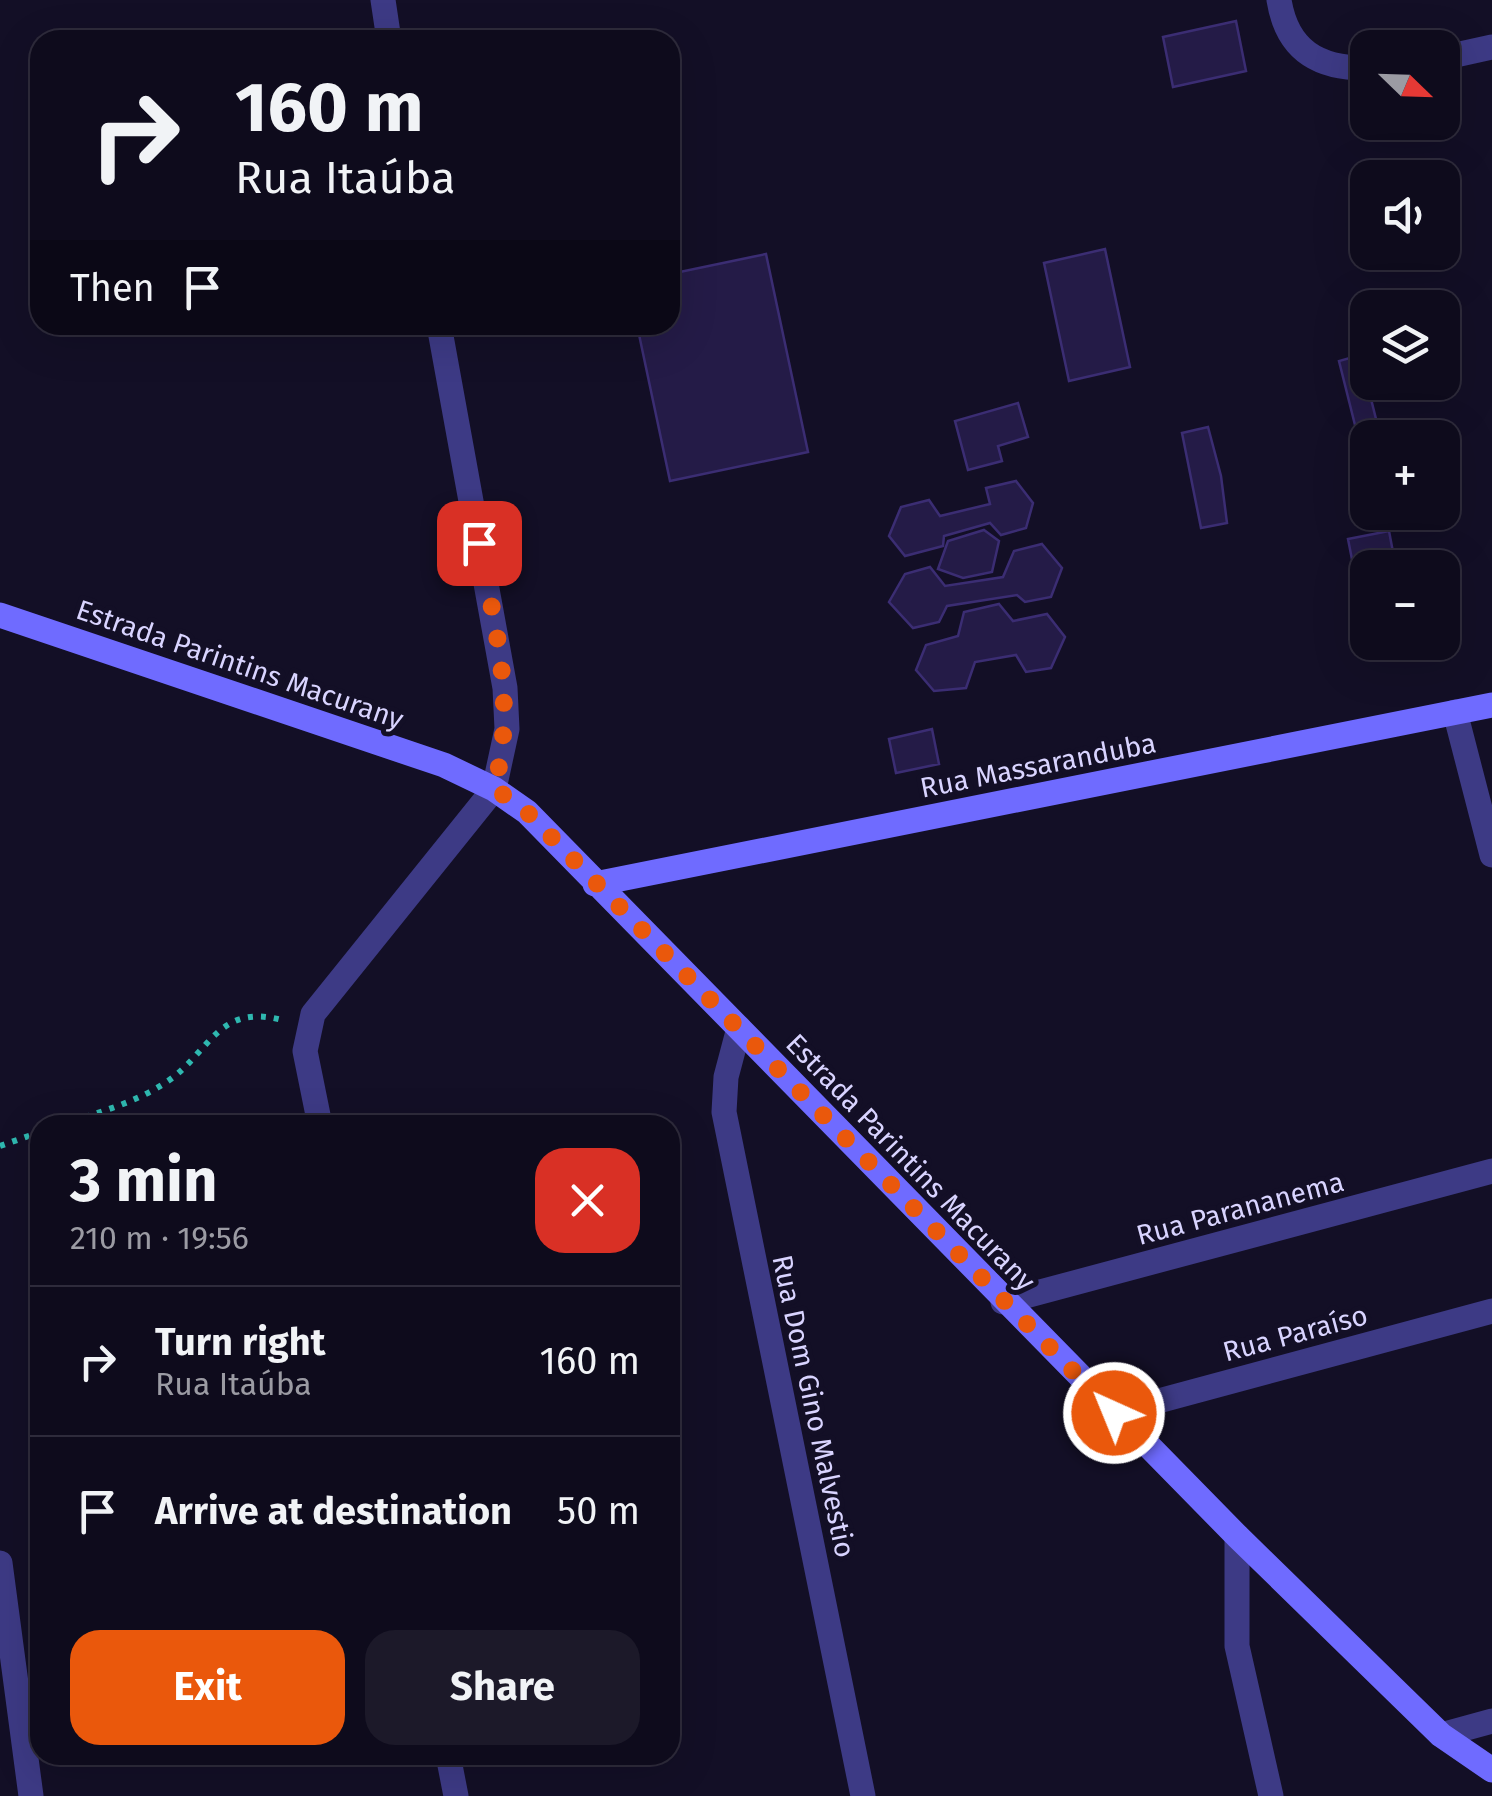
<!DOCTYPE html>
<meta charset="utf-8">
<style>
:root{--surface:#0e0b1c;--page:#1c1929;--text:#f1f3f6;--muted:#9b9ba3;--line:#2e2b3b;--accent:#ea580c}
body{margin:0;font-family:"Fira Sans",sans-serif;background:var(--page);color:var(--text);height:100vh;display:flex;flex-direction:column;font-size:38px;white-space:nowrap}
*{box-sizing:border-box;margin:0}
p{font-size:32px;color:var(--muted)}
.icon{flex:none;width:55px;height:55px;fill:none;stroke:currentColor;stroke-width:2;stroke-linecap:round;stroke-linejoin:round}
.map{position:relative;flex:1;overflow:hidden}
.panel{position:absolute;left:30px;top:1115px;width:650px;height:650px;display:flex;flex-direction:column;background:var(--surface);border-radius:30px;box-shadow:0 10px 40px #0002,0 0 0 2px var(--line)}
.panel>*{flex:none}
.banner{position:absolute;left:30px;top:30px;width:650px;height:305px;border-radius:30px;box-shadow:0 10px 40px #0002,0 0 0 2px var(--line);background:#0e0b1c;color:var(--text);overflow:hidden}
.needle{width:65px;rotate:113deg}
.fabs{position:absolute;left:1350px;top:30px;display:grid;gap:20px}
.fabs a{display:grid;place-items:center;width:110px;height:110px;border-radius:20px;background:var(--surface);box-shadow:0 10px 40px #0002,0 0 0 2px var(--line);font-size:50px}
.pin{position:absolute;display:grid;place-items:center;width:85px;height:85px;color:#fff;margin:-42px;border-radius:20px;box-shadow:0 5px 15px #0006}
.me{position:absolute;width:110px;margin:-55px;rotate:316deg;stroke-linejoin:round;filter:drop-shadow(0 0 8px #0008)}
.turn{display:flex;align-items:center;gap:35px;height:210px;padding:0 40px;font-size:45px}
.turn .icon{width:130px;height:130px;stroke-width:2.5}
.turn b{display:block;font-size:70px;line-height:85px}
.then{display:flex;align-items:center;height:95px;padding:0 40px;background:#0003;gap:20px;font-size:38px}
.round{display:grid;place-items:center;flex:none;width:105px;height:105px;border-radius:30px;background:var(--page)}
.head{display:flex;align-items:center;justify-content:space-between;height:170px;padding:0 40px}
h1{font-size:60px;font-weight:700;line-height:75px}
.cta{display:flex;gap:20px;margin-top:auto;padding:20px 40px}
.cta a{flex:1;height:115px;border-radius:30px;background:var(--accent);color:#fff;font-size:40px;font-weight:700;line-height:115px;text-align:center}
.cta a+a{background:var(--page);color:var(--text)}
ul{padding:0;list-style:none}
li{display:flex;align-items:center;gap:30px;height:150px;padding:0 40px;border-top:2px solid var(--line)}
li div{flex:1}
li b{display:block;font-size:38px}
li em{font-style:normal}
.map>svg:first-child{display:block}
.building{fill:#241b47;stroke:#3b2d73;stroke-width:2.5}
.lines{fill:none;stroke-linecap:round;stroke-linejoin:round}
.path{stroke:#2fb8b0;stroke-width:6;stroke-dasharray:5 8;stroke-linecap:butt}
.street{stroke:#3d3a85;stroke-width:25}
.secondary{stroke:#6f6bff;stroke-width:25}
.route{stroke:#ea580c;stroke-width:18;stroke-dasharray:0 32.4}
.labels{text-anchor:middle;stroke-width:10;stroke-linejoin:round;paint-order:stroke}
.street-label{font-size:28px;fill:#d9d4ff;stroke:#130f26}
</style>
<div class="map">
<svg width="1492" height="1796" viewBox="0 0 1492 1796">
<rect width="100%" height="100%" fill="#130f26"/>
<!-- building -->
<path class="building" d="M1236,21L1246,71L1173,87L1163,37Z
M1105,249L1130,367L1069,381L1044,263Z
M766,254L808,452L670,481L637,325H670V274Z
M1360,355L1377,423L1356,429L1339,361Z
M1018,403L1028,437L998,446L1002,461L968,470L955,421Z
M1208,427L1221,476L1227,523L1201,528L1182,433Z
M1016,481L1033,503L1026,528L1001,535L990,523L944,536L943,546L905,556L889,536L901,507L929,500L940,516L990,504L986,488Z
M984,530L999,541L992,572L963,578L938,569L948,541Z
M1389,531L1396,568H1368V577L1356,580L1348,539Z
M1042,544L1062,568L1051,597L1025,602L1017,595L947,606L939,622L913,628L889,602L905,574L930,567L945,586L1003,577L1014,551Z
M1368,582V629L1362,630L1352,586Z
M999,604L1013,621L1047,614L1065,637L1051,668L1026,672L1016,655L975,662L966,688L934,691L916,670L926,645L958,636L964,612Z
M932,729L939,764L896,773L889,739Z"/>
<g class="lines">
<!-- path -->
<path class="path" d="M60,1125C96,1113 136,1103 168,1081C210,1052 218,1003 282,1020
M0,1146L40,1132"/>
<!-- street -->
<path class="street" d="M383,0L389,40
M1279,0C1287,50 1318,69 1368,68
M1442,58L1492,47
M1455,712L1492,855
M739,1028L726,1077L724,1112L863,1796
M320,1125L305,1051L313,1014L494,789L507,729L505,688L439,325
M1003,1302L1492,1171
M1114,1413L1492,1311
M1237,1536V1646L1271,1796
M0,1563L31,1796
M1441,1735L1492,1721
M448,1755L456,1796"/>
<!-- secondary -->
<path class="secondary" d="M0,615L444,765L494,789L527,812L1237,1536L1441,1735L1492,1770
M595,884L1492,705"/>
</g>
<g class="lines">
<!-- route -->
<path class="route" d="M479,543C495,626 517,705 494,788L527,812L1114,1413"/>
</g>
<g class="labels">
<!-- street labels -->
<g class="street-label">
<text transform="translate(240 664) rotate(19)" y="10">Estrada Parintins Macurany</text>
<text transform="translate(1038 765) rotate(-11)" y="10">Rua Massaranduba</text>
<text transform="translate(911 1162) rotate(46)" y="10">Estrada Parintins Macurany</text>
<text transform="translate(1240 1208) rotate(-15)" y="10">Rua Parananema</text>
<text transform="translate(1295 1333) rotate(-15)" y="10">Rua Paraíso</text>
<text transform="translate(814 1406) rotate(78)" y="10">Rua Dom Gino Malvestio</text>
</g>
</g>
</svg>
<div class="fabs">
<a><svg class="needle" viewBox="-14 -14 28 28"><path d="M0-13l5 13h-10z" fill="#e53935"/><path d="M0 13l5-13h-10z" fill="#9b9ba3"/></svg></a>
<a><svg class="icon" aria-label="sound" viewBox="0 0 24 24"><path d="M4 9h4l5-4v14l-5-4H4zM17 9q2 3 0 6"/></svg></a>
<a><svg class="icon" aria-label="layers" viewBox="0 0 24 24"><path d="M12 4l9 5-9 5-9-5zM3 14l9 5 9-5"/></svg></a>
<a>+</a>
<a>−</a>
</div>
<div class="pin" style="left:479px;top:543px;background:#d93025"><svg class="icon" aria-label="arrive" viewBox="0 0 24 24"><path d="M6 21V4h12l-3 4 3 4H6"/></svg></div>
<svg class="me" style="left:1114px;top:1413px" viewBox="-20 -20 40 40"><circle r="17" fill="#ea580c" stroke="#fff" stroke-width="3"/><path d="M0-11L8 9 0 5-8 9z" fill="#fff"/></svg>
<div class="banner">
<div class="turn"><svg class="icon" aria-label="right" viewBox="0 0 24 24"><path d="M7 20v-9h11M14 6l5 5-5 5"/></svg><div><b>160 m</b>Rua Itaúba</div></div>
<div class="then">Then<svg class="icon" aria-label="arrive" viewBox="0 0 24 24"><path d="M6 21V4h12l-3 4 3 4H6"/></svg></div>
</div>
<section class="panel">
<div class="head"><div><h1>3 min</h1><p>210 m · 19:56</p></div><a class="round" style="background:#d93025;color:#fff"><svg class="icon" aria-label="close" viewBox="0 0 24 24"><path d="M6 6l12 12M18 6L6 18"/></svg></a></div>
<ul>
<li><svg class="icon" aria-label="right" viewBox="0 0 24 24"><path d="M7 20v-9h11M14 6l5 5-5 5"/></svg><div><b>Turn right</b><p>Rua Itaúba</p></div><em>160 m</em></li>
<li><svg class="icon" aria-label="arrive" viewBox="0 0 24 24"><path d="M6 21V4h12l-3 4 3 4H6"/></svg><div><b>Arrive at destination</b></div><em>50 m</em></li>
</ul>
<div class="cta"><a>Exit</a><a>Share</a></div>
</section>
</div>
